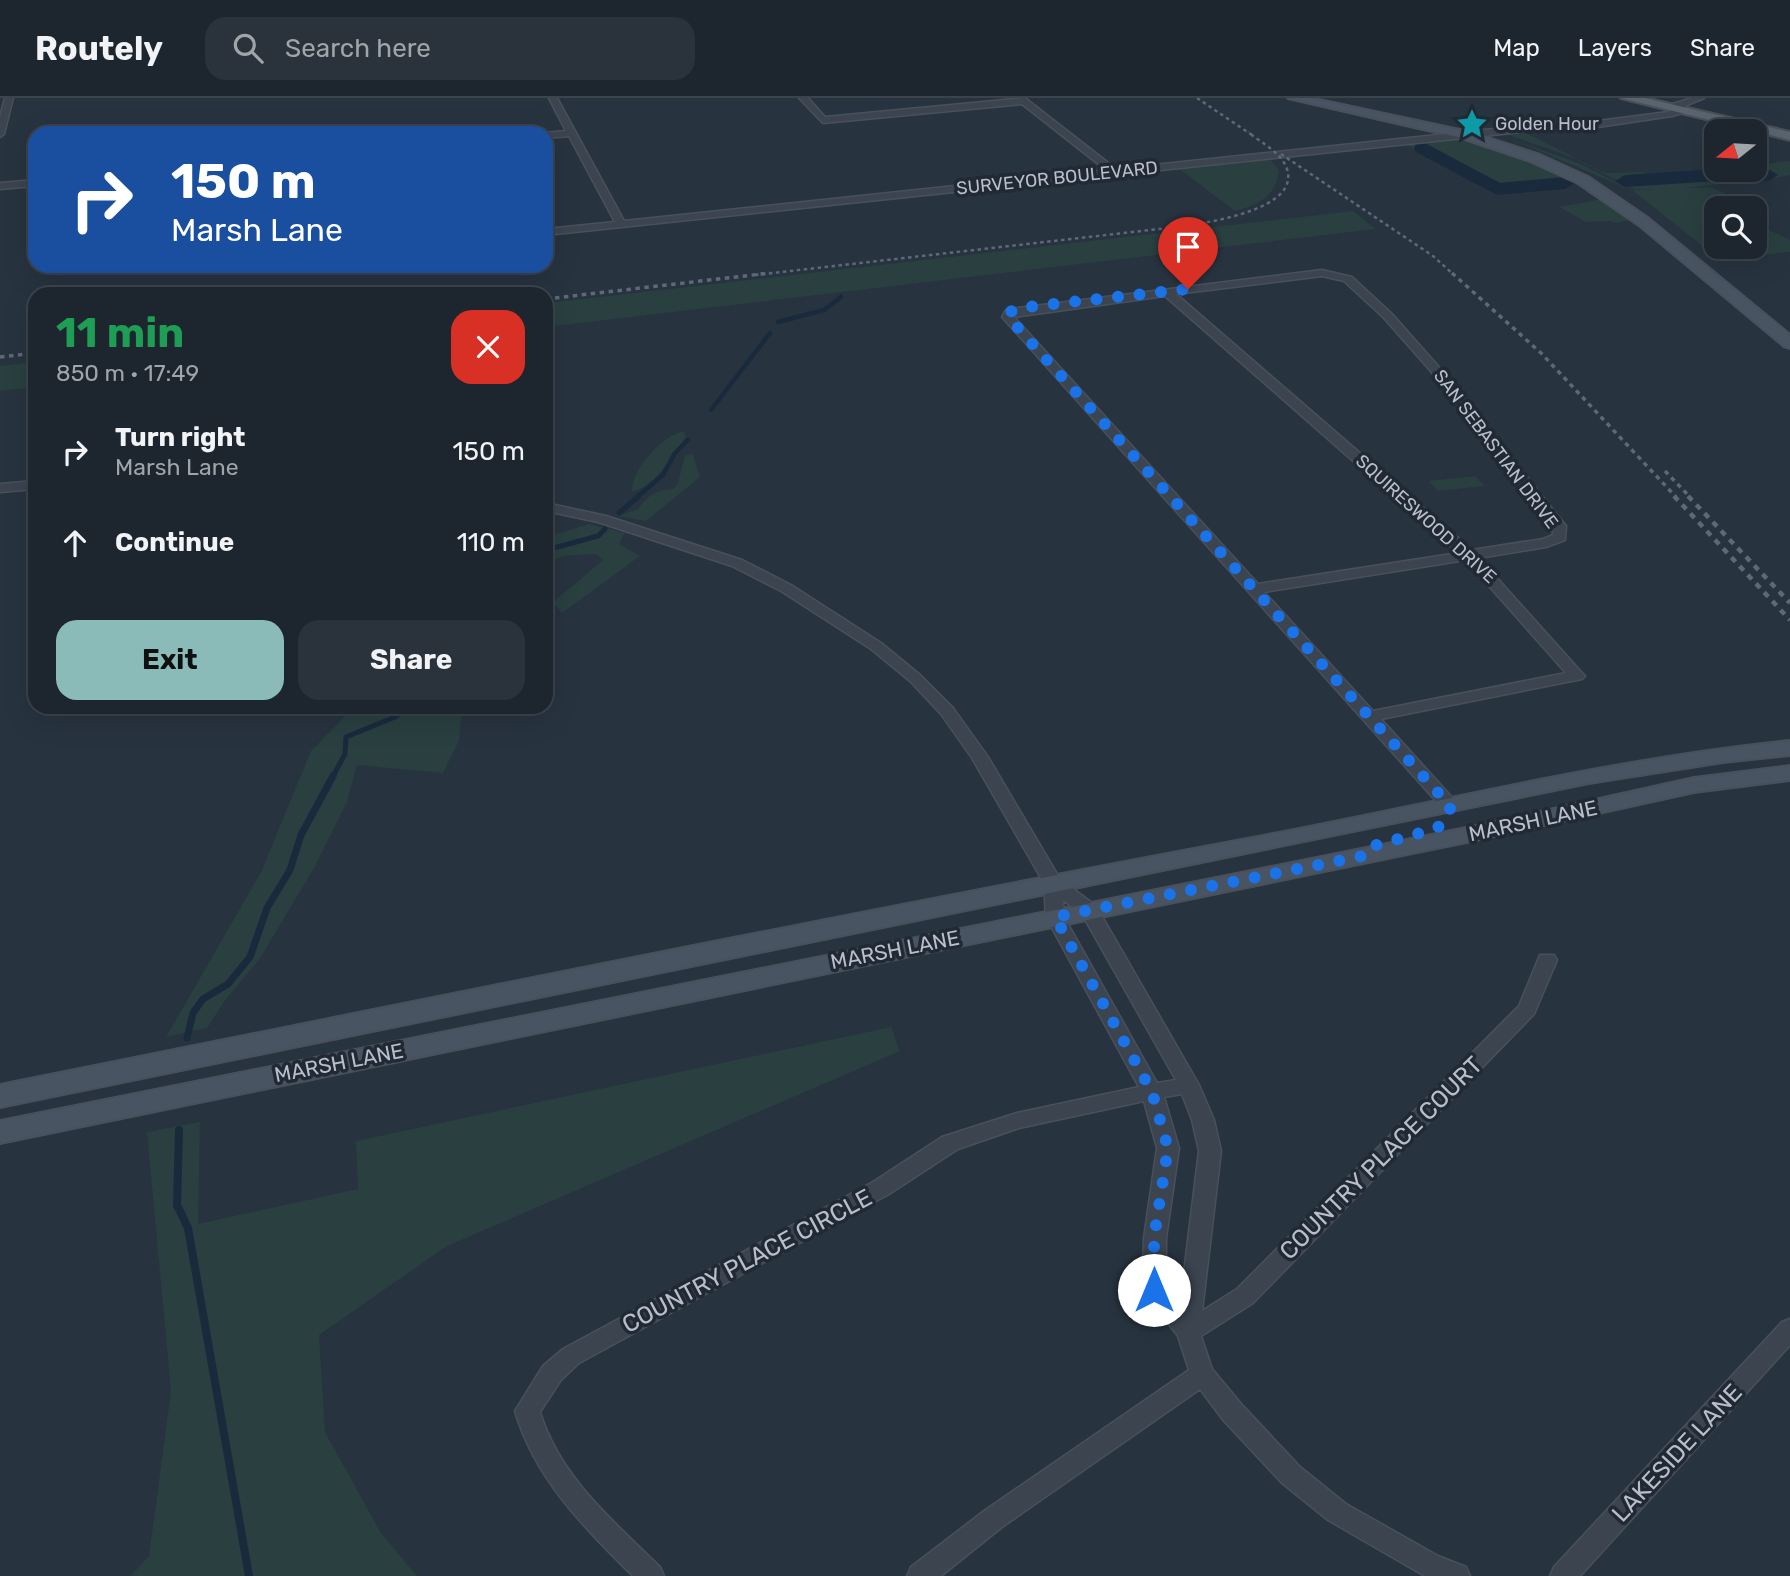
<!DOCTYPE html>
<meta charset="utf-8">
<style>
:root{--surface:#1d262f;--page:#2a323b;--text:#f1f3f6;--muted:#a0a5aa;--line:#3b434b;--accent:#8bbbb9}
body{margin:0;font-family:Rubik,sans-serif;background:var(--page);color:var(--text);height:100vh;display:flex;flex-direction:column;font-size:26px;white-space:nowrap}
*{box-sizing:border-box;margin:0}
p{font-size:23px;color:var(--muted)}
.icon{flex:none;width:38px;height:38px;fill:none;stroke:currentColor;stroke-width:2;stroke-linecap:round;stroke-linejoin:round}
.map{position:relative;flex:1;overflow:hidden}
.details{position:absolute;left:28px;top:189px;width:525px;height:427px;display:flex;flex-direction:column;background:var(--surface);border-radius:21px;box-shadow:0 7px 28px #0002,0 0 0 2px var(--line)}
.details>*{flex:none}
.banner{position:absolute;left:28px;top:28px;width:525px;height:147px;border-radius:21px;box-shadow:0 7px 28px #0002,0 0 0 2px var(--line);background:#1a4fa0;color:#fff;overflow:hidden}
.needle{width:46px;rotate:252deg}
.fabs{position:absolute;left:1704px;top:21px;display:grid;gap:14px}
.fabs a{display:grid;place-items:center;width:63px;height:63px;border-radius:14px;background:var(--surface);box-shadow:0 7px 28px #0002,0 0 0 2px var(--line);font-size:35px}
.pin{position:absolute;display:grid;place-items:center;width:60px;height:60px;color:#fff;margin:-72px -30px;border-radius:50% 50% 50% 0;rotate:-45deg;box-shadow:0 0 7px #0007}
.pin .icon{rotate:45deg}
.me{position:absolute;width:77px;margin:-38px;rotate:0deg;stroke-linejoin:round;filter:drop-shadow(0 0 5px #0008)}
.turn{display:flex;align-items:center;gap:24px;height:147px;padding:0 28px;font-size:32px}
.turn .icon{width:91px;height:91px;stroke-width:2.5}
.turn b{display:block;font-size:49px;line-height:60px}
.round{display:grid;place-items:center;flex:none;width:74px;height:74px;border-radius:21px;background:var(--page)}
.overview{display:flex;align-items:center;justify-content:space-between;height:119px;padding:0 28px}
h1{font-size:42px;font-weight:700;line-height:52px;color:#1e9e55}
.primary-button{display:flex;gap:14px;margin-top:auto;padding:14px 28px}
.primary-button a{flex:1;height:80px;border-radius:21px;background:var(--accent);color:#111;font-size:28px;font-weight:700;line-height:80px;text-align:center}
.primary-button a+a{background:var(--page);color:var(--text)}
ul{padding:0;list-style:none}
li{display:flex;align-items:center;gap:21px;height:91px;padding:0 28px}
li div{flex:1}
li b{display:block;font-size:26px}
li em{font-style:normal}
header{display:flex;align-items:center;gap:42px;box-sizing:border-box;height:98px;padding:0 35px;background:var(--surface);border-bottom:2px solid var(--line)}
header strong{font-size:33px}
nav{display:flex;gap:38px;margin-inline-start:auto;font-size:24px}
.search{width:490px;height:63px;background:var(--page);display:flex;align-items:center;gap:18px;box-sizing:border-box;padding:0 24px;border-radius:21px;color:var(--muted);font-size:26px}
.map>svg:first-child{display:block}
.green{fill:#293f40}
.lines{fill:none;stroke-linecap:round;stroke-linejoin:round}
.stream-far3{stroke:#1a2a3d;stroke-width:4.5}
.stream-far2{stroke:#1a2a3d;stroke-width:5}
.stream-far1{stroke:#1a2a3d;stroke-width:7}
.stream{stroke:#1a2a3d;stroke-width:8}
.river{fill:#1a2a3d;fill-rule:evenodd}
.street-casing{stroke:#48505b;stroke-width:3}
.secondary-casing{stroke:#48505b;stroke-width:4}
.primary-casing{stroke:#48505b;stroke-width:4}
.street{fill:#3b444f;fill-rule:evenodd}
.secondary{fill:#495462;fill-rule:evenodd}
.primary{fill:#59646f;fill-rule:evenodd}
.rail-far2{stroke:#5d6976;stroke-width:2.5;stroke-dasharray:3.5 3.5;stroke-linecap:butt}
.rail-far1{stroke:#5d6976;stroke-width:3.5;stroke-dasharray:4.5 4.5;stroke-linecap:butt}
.rail{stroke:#5d6976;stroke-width:4.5;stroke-dasharray:6 6;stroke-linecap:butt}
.route{stroke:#1a73e8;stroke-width:12;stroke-dasharray:0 21.6}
.labels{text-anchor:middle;stroke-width:7;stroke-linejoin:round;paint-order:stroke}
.far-poi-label{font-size:18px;fill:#b8bfca;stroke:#202934;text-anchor:start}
.far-street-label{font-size:18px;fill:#b8bfca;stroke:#202934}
.street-label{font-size:21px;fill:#b8bfca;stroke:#202934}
.near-street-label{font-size:24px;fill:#b8bfca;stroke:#202934}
</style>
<header>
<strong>Routely</strong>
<div class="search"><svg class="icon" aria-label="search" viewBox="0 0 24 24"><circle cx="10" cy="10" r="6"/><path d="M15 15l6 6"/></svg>Search here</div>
<nav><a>Map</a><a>Layers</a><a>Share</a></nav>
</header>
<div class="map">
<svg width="1790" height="1478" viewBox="0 0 1790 1478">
<rect width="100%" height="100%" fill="#27333f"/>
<!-- green -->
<path class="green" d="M1524,34L1605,75L1643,74L1649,77L1680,74L1686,77L1621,79L1629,87L1772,80L1773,76L1767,73L1741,72H1755V67L1790,63V77L1775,80L1676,91H1633L1574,60L1509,37Z
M1509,40L1581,66L1631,92L1711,89L1754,110H1717V149H1755V125L1790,142V154L1735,160L1714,157L1633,93Z
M1455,42C1494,41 1535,64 1571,79L1499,85L1431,49L1414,51L1407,47Z
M1270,61L1279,72C1276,98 1260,107 1235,113L1178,70Z
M1602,101L1631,122L1615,125L1611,123L1586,124L1559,109Z
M1353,113L1376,131L546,229V205Z
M35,264V289L0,293V268Z
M684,333L686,339C670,359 659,386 632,394C632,369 662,338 684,333Z
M693,356L700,379L646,423L618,418L638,411C648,397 656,392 673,391L678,385L685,357Z
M1475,378L1485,388L1438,393L1428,383Z
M589,426L625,435L619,446L640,458L562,515L553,504L603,462L596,456L564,458L546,464V439Z
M354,609H462L459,643L443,675L357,667L347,704L314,770L259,862L226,901L207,930L166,939L261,774L311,653Z
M891,929L900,953L447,1148L319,1237L325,1334L381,1435L417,1478H130L149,1458L171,1293L147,1034L200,1024L198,1126L358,1091L356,1043Z"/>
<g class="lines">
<!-- stream-far3 -->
<path class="stream-far3" d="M778,224L824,212L841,199
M711,312L770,235
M637,399L663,377L675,355L688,342"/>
<!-- stream-far2 -->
<path class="stream-far2" d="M619,415L639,398
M546,452L598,438L605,431
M332,680L345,656L346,639L395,619L410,609"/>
<!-- stream-far1 -->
<path class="stream-far1" d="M187,940L193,915L203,901L228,886L250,859L267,810L290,772L301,737L333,678"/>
<!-- stream -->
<path class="stream" d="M179,1032L177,1107L188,1130L249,1478"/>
<!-- river -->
<path class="river" d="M1423,44L1500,85L1565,79L1575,85L1565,91L1497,97L1416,54L1414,50L1416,46Z
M1717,71H1768L1778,77L1768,83L1732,82L1625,89L1615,83L1625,77Z"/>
<defs>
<path id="street" d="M5,0H13L4,36L0,39V19Z
M549,0H557L624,123L1106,72L1022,6L823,25L799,0H808L825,19L1025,0L1116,71L1568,23H1598L1668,14L1677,10L1669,11V7L1692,0H1704L1687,7L1683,15L1672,18L1598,29H1568L546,137V131L615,124L569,38L546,40V35H543L566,33Z
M35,82V88L0,91V85Z
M1322,172L1352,179L1392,216L1437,267L1566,428L1565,442L1546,449L1479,460L1582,575L1585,578L1582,581L1381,621L1457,705L1460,709L1451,714L1445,713L1002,219L1006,212L1010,211ZM1322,178L1344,183L1384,220L1429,271L1552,428L1553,437L1543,441L1472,452L1176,196ZM1165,198L1458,455L1258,486L1014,219ZM1466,462L1566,575L1373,613L1264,494Z
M35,383V391L0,394V386Z
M546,405L606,418L742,462L791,487L881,545L920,577L953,610L988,659L1060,781L1096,808L1199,987L1214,1022L1221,1053L1202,1213L1237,1191L1519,908L1540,857H1554L1557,862L1534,916L1253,1205L1201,1238L1212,1271L1242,1307L1300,1369L1346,1406L1438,1458L1466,1469L1470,1478H1425L1328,1422L1282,1385L1224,1323L1200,1291L1002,1429L941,1478H907L911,1469L984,1413L1189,1272L1178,1238L1142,1192L1144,1140L1157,1050L1144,1003L1019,1030L958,1051L889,1096L579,1265L561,1282L540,1314C559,1378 614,1424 660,1469L664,1478H633C584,1429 535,1381 515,1313L543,1268L563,1251L873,1084L942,1039L1017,1015L1139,989L1046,819L1044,785L972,660L941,616L910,583L871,551L781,493L732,468L598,424L546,413ZM1063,802L1082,816L1176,982L1157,985L1064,819ZM1182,996L1192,1022L1199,1053L1180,1207L1166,1190V1140L1179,1050L1164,999Z
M1790,1221V1247L1580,1478H1550L1554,1469L1782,1224Z"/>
<path id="secondary" d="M1288,0H1310L1469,34L1540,57L1588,79L1649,121L1790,237V250L1784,248L1639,127L1578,85L1530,63L1462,40Z
M1790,643V657L1723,664L1589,685L0,1009V987C410,905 820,821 1231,744C1418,710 1601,662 1790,643Z
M1790,668V682L1694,694L1476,742L0,1045V1023L1476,728L1694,680Z"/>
<path id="primary" d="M1621,0H1645L1790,34V42Z"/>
</defs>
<!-- street casing -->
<use href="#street" class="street-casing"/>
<!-- secondary casing -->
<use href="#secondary" class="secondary-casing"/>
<!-- primary casing -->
<use href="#primary" class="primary-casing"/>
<!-- street -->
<use href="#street" class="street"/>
<!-- secondary -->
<use href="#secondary" class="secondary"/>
<!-- primary -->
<use href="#primary" class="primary"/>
<!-- rail-far2 -->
<path class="rail-far2" d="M1197,0L1255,39
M1281,56L1433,158L1454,177
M755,177L1185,128C1210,124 1300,111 1287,71C1282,55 1260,44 1248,34"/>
<!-- rail-far1 -->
<path class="rail-far1" d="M1452,175L1541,255L1676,399
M546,201L770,175
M0,259L35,255
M1665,373L1690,399"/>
<!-- rail -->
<path class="rail" d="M1674,398L1790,522
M1688,398L1790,505"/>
</g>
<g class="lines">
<!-- route -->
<path class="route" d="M1154,1192V1140L1168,1050L1152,994L1055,819L1368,757L1373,748L1435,731L1441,727L1451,709L1008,219L1010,214L1018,210L1188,191"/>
</g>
<!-- icons -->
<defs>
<symbol id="sight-bare" viewBox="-9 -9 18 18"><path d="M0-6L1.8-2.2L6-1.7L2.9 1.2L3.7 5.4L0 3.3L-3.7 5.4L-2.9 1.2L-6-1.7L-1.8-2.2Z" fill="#0f9aa8" stroke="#202934" stroke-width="2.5" paint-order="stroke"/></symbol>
</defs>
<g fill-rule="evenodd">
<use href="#sight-bare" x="1450" y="4" width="44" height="44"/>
</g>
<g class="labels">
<!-- far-poi labels -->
<g class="far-poi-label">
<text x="1495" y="32">Golden Hour</text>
</g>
<!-- far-street labels -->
<g class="far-street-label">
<text transform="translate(1057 80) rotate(-6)" y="6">SURVEYOR BOULEVARD</text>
<text transform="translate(1496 351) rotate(53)" y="6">SAN SEBASTIAN DRIVE</text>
<text transform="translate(1426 421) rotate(42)" y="6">SQUIRESWOOD DRIVE</text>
</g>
<!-- street labels -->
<g class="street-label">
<text transform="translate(1533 723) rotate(-12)" y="7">MARSH LANE</text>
<text transform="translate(895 852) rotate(-11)" y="7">MARSH LANE</text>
<text transform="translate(339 965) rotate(-11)" y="7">MARSH LANE</text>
</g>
<!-- near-street labels -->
<g class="near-street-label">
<text transform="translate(1381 1060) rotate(-45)" y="8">COUNTRY PLACE COURT</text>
<text transform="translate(747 1163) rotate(-28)" y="8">COUNTRY PLACE CIRCLE</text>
<text transform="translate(1677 1355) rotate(-47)" y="8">LAKESIDE LANE</text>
</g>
</g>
</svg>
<div class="fabs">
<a><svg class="needle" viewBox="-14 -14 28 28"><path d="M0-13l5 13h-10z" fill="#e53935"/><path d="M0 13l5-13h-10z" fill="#a0a5aa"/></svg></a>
<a><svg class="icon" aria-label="search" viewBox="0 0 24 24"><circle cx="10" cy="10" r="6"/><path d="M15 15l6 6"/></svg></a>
</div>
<div class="pin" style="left:1188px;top:191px;background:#d93025"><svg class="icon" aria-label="arrive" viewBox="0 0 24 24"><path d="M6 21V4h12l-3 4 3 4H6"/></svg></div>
<svg class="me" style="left:1154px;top:1192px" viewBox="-20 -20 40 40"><circle r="19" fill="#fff"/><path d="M0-13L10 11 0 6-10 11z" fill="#1a73e8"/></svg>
<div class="banner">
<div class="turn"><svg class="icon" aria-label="right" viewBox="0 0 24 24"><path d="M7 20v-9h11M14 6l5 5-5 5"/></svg><div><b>150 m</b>Marsh Lane</div></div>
</div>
<section class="details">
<div class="overview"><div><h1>11 min</h1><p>850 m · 17:49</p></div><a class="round" style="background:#d93025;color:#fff"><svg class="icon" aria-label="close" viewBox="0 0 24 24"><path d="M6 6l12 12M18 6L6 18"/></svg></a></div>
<ul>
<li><svg class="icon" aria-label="right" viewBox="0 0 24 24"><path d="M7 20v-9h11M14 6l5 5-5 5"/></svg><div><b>Turn right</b><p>Marsh Lane</p></div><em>150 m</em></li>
<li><svg class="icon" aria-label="ahead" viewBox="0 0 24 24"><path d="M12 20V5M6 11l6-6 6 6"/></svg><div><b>Continue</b></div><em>110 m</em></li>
</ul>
<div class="primary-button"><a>Exit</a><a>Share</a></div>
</section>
</div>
